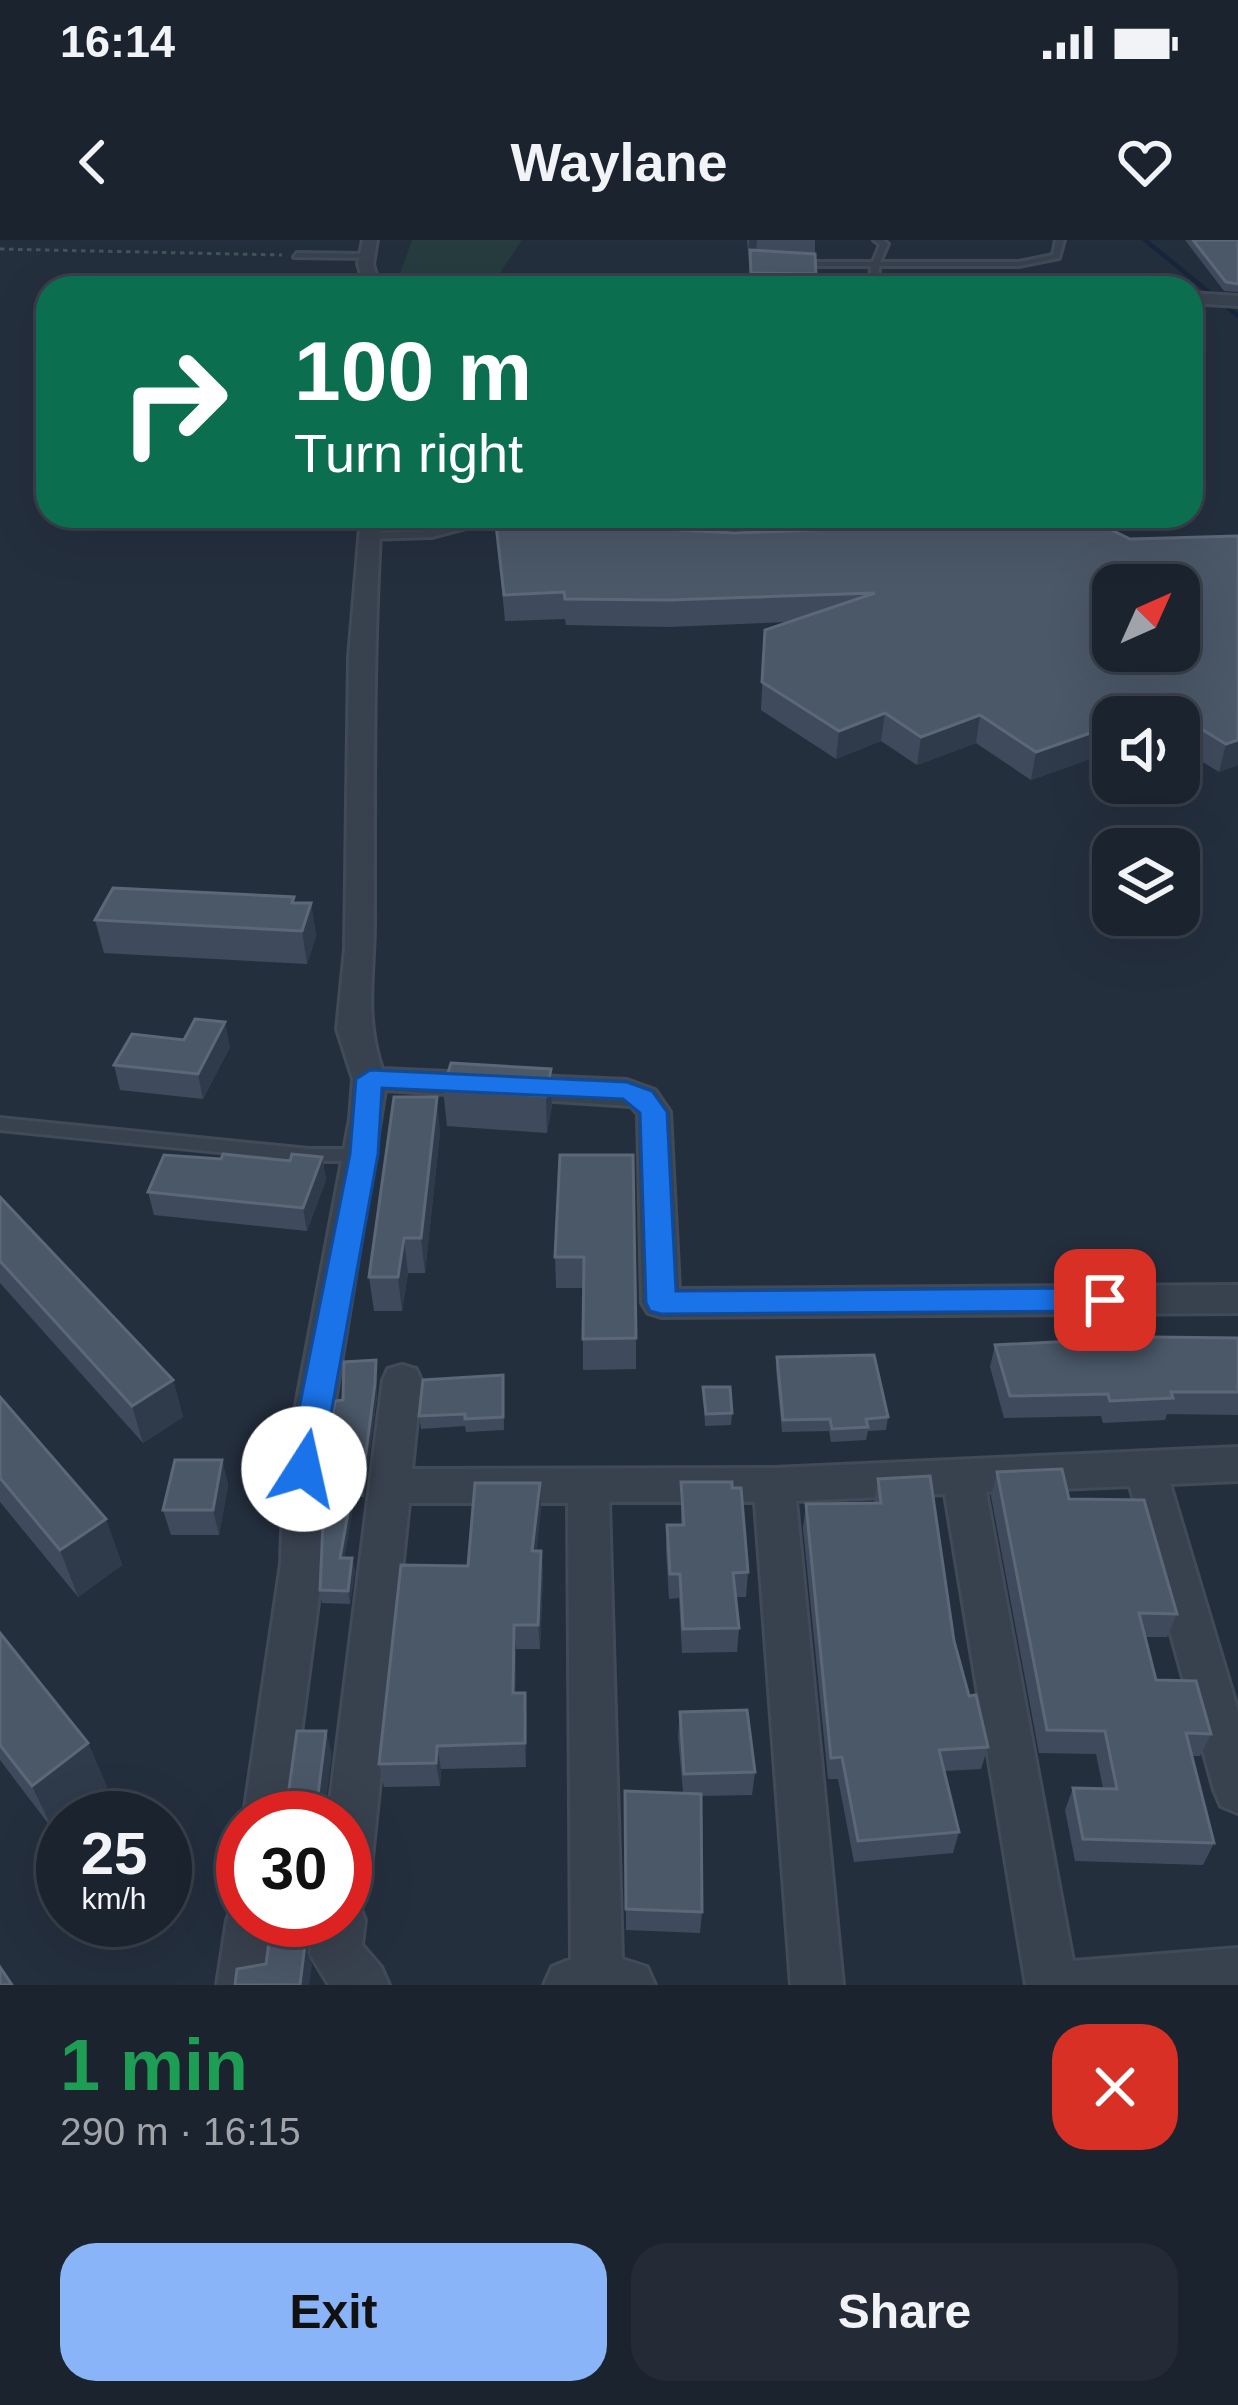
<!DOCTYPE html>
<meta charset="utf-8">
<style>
:root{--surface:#1b232e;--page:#242b36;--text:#f1f3f6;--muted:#a0a4aa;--line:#39404a;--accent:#8ab4f8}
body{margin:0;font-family:Arial,sans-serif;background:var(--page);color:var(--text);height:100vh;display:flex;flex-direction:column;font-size:45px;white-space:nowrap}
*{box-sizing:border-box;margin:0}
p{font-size:39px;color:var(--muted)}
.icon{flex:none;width:66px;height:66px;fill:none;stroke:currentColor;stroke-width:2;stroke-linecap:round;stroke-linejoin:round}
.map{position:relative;height:1745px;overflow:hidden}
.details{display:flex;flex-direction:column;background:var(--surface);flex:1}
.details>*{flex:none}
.hud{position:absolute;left:36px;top:36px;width:1167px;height:252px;border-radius:36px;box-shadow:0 12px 48px #0002,0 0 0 3px var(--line);background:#0b6e4f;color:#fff;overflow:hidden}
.needle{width:78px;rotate:45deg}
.fabs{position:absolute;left:1092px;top:324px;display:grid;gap:24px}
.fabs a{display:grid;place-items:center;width:108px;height:108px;border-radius:24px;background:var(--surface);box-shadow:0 12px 48px #0002,0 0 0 3px var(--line);font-size:60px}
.speed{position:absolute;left:36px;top:1551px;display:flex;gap:24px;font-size:60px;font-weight:700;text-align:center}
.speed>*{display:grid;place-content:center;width:156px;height:156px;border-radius:50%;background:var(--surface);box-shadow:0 12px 48px #0002,0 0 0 3px var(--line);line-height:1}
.speed small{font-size:30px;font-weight:400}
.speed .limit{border:18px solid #d22;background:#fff;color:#111}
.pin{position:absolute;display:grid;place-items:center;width:102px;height:102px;color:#fff;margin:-51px;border-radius:24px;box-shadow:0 6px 18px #0006}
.me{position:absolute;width:132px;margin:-66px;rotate:10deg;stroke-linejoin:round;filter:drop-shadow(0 0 9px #0008)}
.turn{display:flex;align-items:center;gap:42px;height:252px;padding:0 60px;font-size:54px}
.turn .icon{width:156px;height:156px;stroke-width:2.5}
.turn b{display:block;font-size:84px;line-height:102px}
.round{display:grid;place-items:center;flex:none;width:126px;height:126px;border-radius:36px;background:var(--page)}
.summary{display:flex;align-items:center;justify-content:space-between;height:204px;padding:0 60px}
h1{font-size:72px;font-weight:700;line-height:90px;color:#1e9e55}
.primary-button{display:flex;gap:24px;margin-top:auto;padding:24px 60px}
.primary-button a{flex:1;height:138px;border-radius:36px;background:var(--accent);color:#111;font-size:48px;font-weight:700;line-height:138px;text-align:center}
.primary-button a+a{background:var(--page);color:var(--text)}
.status{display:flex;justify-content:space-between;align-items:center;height:84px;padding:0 60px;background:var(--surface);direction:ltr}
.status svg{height:33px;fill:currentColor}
header{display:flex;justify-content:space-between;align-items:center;height:156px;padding:0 60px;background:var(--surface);font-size:54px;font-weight:700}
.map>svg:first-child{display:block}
.green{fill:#263c3f}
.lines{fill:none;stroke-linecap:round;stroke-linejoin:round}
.stream{stroke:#17263c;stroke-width:4.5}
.lane-casing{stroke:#414a57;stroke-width:6}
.street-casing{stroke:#414a57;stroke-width:6}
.path{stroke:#3f5557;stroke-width:3;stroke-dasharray:4.5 4.5;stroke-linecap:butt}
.lane{fill:#38414e;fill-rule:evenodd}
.street{fill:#38414e;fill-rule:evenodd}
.wall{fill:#3f4b5c}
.shaded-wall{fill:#2f3b4b}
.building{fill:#4b5868;stroke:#5c6777;stroke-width:3;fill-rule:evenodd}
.route{fill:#1a73e8;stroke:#114b97;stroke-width:3}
</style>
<div class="status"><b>16:14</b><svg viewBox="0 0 49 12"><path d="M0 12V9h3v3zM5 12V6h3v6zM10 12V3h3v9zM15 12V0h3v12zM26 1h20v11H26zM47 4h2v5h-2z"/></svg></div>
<header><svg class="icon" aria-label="back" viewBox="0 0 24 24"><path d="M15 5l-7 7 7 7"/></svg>Waylane<svg class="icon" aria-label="heart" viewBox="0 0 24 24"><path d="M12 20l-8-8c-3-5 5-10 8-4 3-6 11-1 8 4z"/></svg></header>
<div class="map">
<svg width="1238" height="1745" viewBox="0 0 1238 1745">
<rect width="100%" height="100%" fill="#242f3e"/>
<!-- green -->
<path class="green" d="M412,0H522L492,45H396Z"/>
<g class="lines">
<!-- stream -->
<path class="stream" d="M1145,0L1238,76"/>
<defs>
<path id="lane" d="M874,0H883L888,4L880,22H1019L1053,15L1056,0H1064L1059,18L1019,26H879L878,48H870L871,26H793L789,24L793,22H873L880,5Z
M297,13L364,14L368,16L364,18L294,17Z
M494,276H511L432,297L369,299L364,296L369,293L432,291Z
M0,878L309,909H363L371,915L363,921H309L0,890Z"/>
<path id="street" d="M363,0H377L373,24L378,42L583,43L591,48H365L358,24Z
M1191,53L1238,56V66L1191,63Z
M361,276H381C373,409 374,541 374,674C375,732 363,772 382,829L627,840L655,850L670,872L679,1049L1238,1045V1073L661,1077L648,1073L642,1063L638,874L631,866L385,850L324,1229L323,1324L290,1578L243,1581L281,1324L284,1229L350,879L353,839L337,789L345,709L349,417Z
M402,1125L416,1129L421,1140L412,1229L774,1228L1238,1207V1241L1170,1244L1238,1471V1573L1221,1566L1214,1550L1130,1246L986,1252L1073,1721L1238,1708V1745H1026L945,1254L796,1261L843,1745H791L755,1262H609L622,1719L647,1727L655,1745H544L552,1727L571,1719L568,1263H409L370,1637L362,1654L351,1659L358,1662L365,1680L362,1705L381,1727L389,1745H329L310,1714L315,1680H345V1578H328L383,1140L388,1129Z
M243,1659V1680H277L269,1745H217L227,1680L234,1662Z"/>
</defs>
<!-- lane casing -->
<use href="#lane" class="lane-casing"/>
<!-- street casing -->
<use href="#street" class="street-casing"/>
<!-- path -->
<path class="path" d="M0,9L282,15"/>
<!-- lane -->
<use href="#lane" class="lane"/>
<!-- street -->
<use href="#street" class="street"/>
</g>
<!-- wall -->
<path class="wall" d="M747,0H815V48H751Z
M1185,0H1238V52L1224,51Z
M495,276L734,293L817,290L806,284V276H1083L1130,299L1238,525L1219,532L1196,518L1179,525V477H1113L1101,527L1090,519L1031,540L976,503L917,525L881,501L836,519L761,470L765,390L787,382L668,387L566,385L565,379L505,381Z
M295,663H311L316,696L307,724L104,713L95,680Z
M230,807L203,859L120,850L114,825Z
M551,829L552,865L547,893L447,886L443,849Z
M440,892L425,1033H408L402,1071H374L369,1037Z
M560,915L636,1098V1129L583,1130V1048H556L555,1017Z
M322,917L326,940L307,991L154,975L148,952L221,919L290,921Z
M0,957L173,1140L183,1177L143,1203L0,1043Z
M1238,1098V1175L1167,1174L1165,1180L1103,1183L1101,1176L1004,1178L990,1127L995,1105Z
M777,1117L888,1177L886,1190L868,1191L866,1200L831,1202L829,1191L782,1192L776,1129Z
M376,1120L377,1133V1155L364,1257H355L344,1318L355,1330L350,1364L322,1363L320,1350L343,1160Z
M503,1135L504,1190L466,1192L465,1186L421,1189L419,1176Z
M703,1147L732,1173L731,1185L705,1186Z
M0,1157L106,1279L122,1325L78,1357L0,1262Z
M222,1220L228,1245L219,1295H171L163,1270Z
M997,1232L1069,1259L1177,1374L1167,1397H1145L1156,1440L1211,1494L1200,1516H1192L1214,1603L1203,1625L1075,1621L1065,1570L1073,1548H1103L1096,1514L1039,1513L991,1256Z
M878,1239L954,1401L969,1456L988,1507L981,1529L944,1531L959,1592L953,1613L854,1622L838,1539H828L803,1288L806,1264L874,1263Z
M681,1242L748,1332L746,1357H735L739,1388L737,1412L682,1413L679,1358L669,1359L666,1309L667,1285H681Z
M541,1268L536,1311H541L543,1335L540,1409H516L515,1453H525L526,1527L441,1529L440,1546L384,1547L379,1524L468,1326Z
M0,1393L88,1503L107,1547L67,1578H63L53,1590L0,1520Z
M680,1472L755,1532L752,1555L701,1556L702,1672L700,1693L626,1690L625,1551L683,1553L678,1496Z"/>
<!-- shaded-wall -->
<path class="shaded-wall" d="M749,0H757L756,16L750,10L748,21Z
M885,473L881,501L836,519L839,491Z
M980,475L976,503L917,525L921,497Z
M1203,490L1196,518L1179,525V499Z
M1096,491L1090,519L1031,540L1036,512Z
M1113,497V522L1101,527L1107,499Z
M1238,500V525L1219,532L1226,504Z
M311,663L316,696L307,724L302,691Z
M225,782L230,807L203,859L198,834Z
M551,829L552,865L547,893L546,856Z
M437,857L440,892L425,1033L421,998Z
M322,917L326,940L307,991L303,968Z
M404,998L408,1033L402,1071L398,1037Z
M376,1120L377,1133V1155L364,1257L362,1244Z
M173,1140L183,1177L143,1203L132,1166Z
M222,1220L228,1245L219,1295L213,1270Z
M540,1243L541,1268L534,1335L532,1311Z
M353,1245L355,1257L342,1330L340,1318Z
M106,1279L122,1325L78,1357L60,1310Z
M541,1311L543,1335L540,1409L538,1385Z
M352,1318L355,1330L350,1364L348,1351Z
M514,1385L516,1409L515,1477L513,1453Z
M525,1453L527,1477L526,1527L525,1503Z
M326,1491L332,1514L324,1577L318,1555Z
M88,1503L107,1547L67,1578H63V1581L53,1590L32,1546Z
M437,1506L441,1529L440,1546L436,1523Z
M301,1680H310L306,1708L312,1725L309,1745H300L299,1692Z"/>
<!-- building -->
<path class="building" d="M1193,0H1238V44L1226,42Z
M750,10L815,14L816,34L751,33Z
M495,276H643L662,289L734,293L860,288L838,276H1083L1130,299L1238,296V500L1226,504L1203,490L1179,499V477H1113V497L1107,499L1096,491L1036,512L980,475L921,497L885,473L839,491L762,442L765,390L875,353L668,360L565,359L564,352L504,355ZM1113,345H1179V411H1113Z
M113,648L294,657L292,663H311L302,691L95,680Z
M195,779L225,782L198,834L114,825L132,794L184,800Z
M451,823L551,829L546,856L443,849Z
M394,857H437L421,998H404L398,1037H369Z
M223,914L290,921L292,914L322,917L303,968L148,952L164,915L221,919Z
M560,915H633L636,1098L583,1099L584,1017H555Z
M0,957L173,1140L132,1166L0,1021Z
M1151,1097L1238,1098V1152H1171L1173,1158L1110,1161L1108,1154L1010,1156L995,1105Z
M874,1115L888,1177L866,1179L868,1187L832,1189L830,1179L783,1180L777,1117Z
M376,1120L375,1143L362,1244L353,1245L340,1318H352L348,1351L320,1350L326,1217L335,1161L343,1160L344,1122Z
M503,1135V1177L465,1179V1174L419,1176L423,1140Z
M703,1147H730L732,1173L706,1174Z
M0,1157L106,1279L60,1310L0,1238Z
M175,1220H222L213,1270H163Z
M1062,1229L1069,1259L1144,1260L1177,1374L1139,1373L1156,1440L1196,1441L1211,1494L1186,1493L1214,1603L1083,1599L1073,1548L1117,1549L1105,1491L1047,1490L997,1232Z
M930,1236L954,1401L969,1456L976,1455L988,1507L939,1510L959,1592L858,1601L842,1517L831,1518L806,1264L881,1263L878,1239Z
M681,1242H732V1248H741L748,1332L733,1333L739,1388L683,1389L680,1334H670L667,1285H684Z
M475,1243H540L532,1311H541L538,1385H514L513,1453H525V1503L437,1506L436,1523L379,1524L401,1325L468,1326Z
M0,1393L88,1503L32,1546L0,1505Z
M747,1470L755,1532L684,1534L680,1472Z
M297,1491H326L318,1555L331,1560V1578H259L260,1564L288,1556Z
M625,1551L701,1554L702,1672L626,1669Z
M272,1680H301L299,1692L305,1704L300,1745H235L237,1729L266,1724Z
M0,1727L12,1745H0Z"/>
<!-- route -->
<path class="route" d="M370,830L627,842L652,851L667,872L676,1051L1105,1048L1116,1051L1120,1060L1116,1068L1105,1071L661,1074L650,1071L646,1063L640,873L623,859L382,848L378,914L321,1229L316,1239L304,1243L292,1239L287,1229L350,914L356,839Z"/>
</svg>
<div class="fabs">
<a><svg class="needle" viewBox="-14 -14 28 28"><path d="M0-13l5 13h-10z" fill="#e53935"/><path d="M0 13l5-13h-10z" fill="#a0a4aa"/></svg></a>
<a><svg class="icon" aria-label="sound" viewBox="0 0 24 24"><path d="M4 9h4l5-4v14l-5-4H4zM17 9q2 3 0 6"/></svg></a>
<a><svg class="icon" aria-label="layers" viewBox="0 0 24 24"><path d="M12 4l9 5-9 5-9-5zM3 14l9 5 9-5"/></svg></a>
</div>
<div class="speed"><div>25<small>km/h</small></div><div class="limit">30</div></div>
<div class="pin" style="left:1105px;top:1060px;background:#d93025"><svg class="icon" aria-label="arrive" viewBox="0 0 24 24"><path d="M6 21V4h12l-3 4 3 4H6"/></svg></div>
<svg class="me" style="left:304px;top:1229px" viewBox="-20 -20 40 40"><circle r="19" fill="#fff"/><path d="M0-13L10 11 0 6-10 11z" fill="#1a73e8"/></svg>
<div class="hud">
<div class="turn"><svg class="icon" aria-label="right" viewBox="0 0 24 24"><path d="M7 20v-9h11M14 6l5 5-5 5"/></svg><div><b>100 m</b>Turn right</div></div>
</div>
</div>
<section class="details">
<div class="summary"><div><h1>1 min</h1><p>290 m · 16:15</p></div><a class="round" style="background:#d93025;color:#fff"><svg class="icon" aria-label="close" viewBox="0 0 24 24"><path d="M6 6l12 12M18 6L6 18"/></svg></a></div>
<div class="primary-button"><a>Exit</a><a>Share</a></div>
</section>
